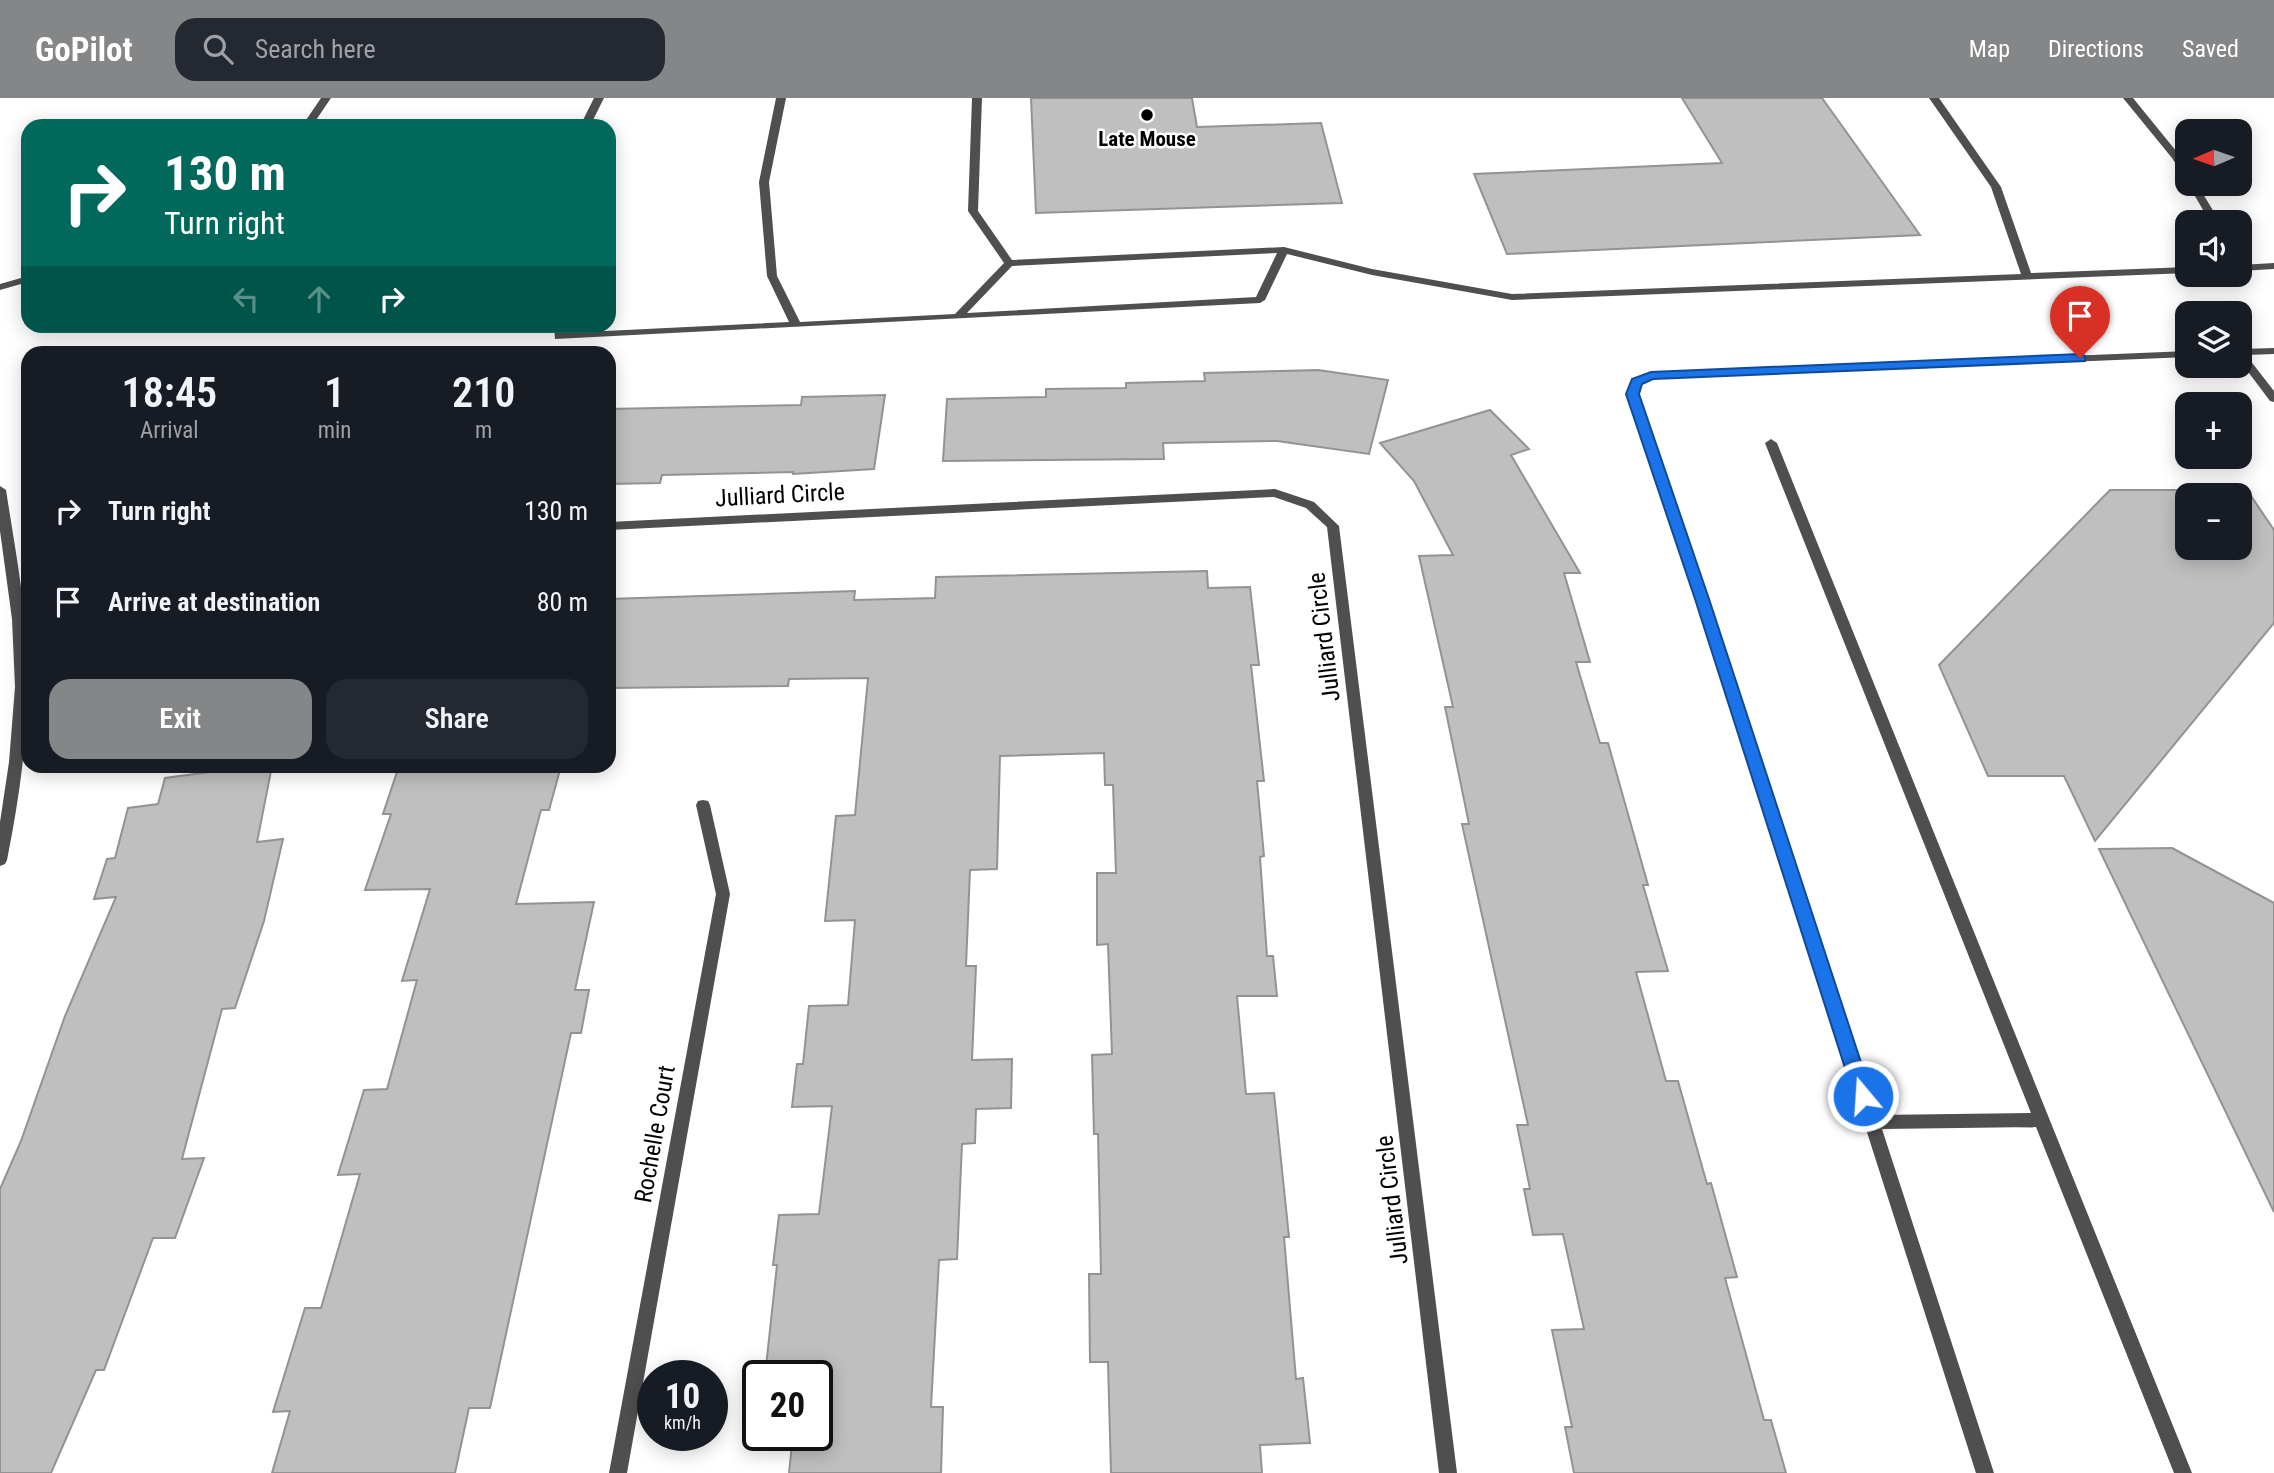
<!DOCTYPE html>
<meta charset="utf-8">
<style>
:root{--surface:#171b24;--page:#242831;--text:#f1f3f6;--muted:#9ea1a6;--accent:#858687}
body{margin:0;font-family:"Roboto Condensed",sans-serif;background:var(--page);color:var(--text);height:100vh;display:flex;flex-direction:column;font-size:26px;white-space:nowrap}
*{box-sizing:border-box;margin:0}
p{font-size:23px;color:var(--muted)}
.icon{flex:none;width:38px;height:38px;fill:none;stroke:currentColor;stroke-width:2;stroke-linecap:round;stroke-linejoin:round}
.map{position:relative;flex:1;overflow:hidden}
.sheet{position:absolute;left:21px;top:248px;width:595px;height:427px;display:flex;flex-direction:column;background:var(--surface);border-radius:21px;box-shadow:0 4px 18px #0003}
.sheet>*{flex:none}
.guide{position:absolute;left:21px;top:21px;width:595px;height:214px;border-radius:21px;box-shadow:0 4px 18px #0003;background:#00695c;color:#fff;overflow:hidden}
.needle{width:46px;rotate:268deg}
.buttons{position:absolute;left:2175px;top:21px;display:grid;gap:14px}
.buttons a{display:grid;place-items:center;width:77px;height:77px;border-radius:14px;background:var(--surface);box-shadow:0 4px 18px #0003;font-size:35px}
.speed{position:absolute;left:637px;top:1262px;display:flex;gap:14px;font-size:35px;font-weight:700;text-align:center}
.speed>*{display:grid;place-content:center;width:91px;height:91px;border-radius:50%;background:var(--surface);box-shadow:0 4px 18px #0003;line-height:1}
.speed small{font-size:18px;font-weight:400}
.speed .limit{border:4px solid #111;border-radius:10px;background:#fff;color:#111}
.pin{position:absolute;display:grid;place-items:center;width:60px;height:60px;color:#fff;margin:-72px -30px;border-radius:50% 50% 50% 0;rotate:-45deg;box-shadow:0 0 7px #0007}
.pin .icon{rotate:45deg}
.me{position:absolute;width:77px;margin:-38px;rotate:342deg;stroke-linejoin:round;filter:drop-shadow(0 0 5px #0008)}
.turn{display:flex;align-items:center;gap:24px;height:147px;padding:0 28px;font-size:32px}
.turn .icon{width:91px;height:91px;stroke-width:2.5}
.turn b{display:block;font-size:49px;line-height:60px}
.lanes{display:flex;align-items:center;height:66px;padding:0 28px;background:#0003;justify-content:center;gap:35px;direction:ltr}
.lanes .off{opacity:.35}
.eta{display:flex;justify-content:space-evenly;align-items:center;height:119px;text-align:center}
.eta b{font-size:42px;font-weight:600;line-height:49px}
.cta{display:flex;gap:14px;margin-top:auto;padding:14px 28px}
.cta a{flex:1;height:80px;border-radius:21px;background:var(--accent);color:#fff;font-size:28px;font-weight:600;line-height:80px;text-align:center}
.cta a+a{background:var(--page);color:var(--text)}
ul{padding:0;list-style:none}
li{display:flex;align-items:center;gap:21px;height:91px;padding:0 28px}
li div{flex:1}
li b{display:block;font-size:26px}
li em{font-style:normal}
header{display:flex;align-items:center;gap:42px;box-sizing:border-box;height:98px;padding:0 35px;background:var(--accent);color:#fff}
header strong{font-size:33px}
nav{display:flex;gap:38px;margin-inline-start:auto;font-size:24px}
.search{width:490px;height:63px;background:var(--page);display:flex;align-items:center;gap:18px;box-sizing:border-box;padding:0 24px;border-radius:21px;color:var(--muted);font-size:26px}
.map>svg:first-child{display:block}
.building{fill:#bfbfbf;stroke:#939393;stroke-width:2;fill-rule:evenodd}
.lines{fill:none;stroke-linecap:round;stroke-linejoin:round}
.lane{fill:#4f4f4f;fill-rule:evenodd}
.street{fill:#4f4f4f;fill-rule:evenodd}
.route{fill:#1a73e8;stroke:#114b97;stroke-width:2}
.poi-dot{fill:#000;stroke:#fff;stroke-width:2.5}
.labels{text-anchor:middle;stroke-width:5;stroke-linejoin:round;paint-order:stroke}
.far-poi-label{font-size:21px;font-weight:bold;fill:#000;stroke:#fff}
.street-label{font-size:24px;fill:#000;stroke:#fff}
</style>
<header>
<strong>GoPilot</strong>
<div class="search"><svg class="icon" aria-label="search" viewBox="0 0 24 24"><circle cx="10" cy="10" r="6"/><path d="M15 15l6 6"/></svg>Search here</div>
<nav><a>Map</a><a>Directions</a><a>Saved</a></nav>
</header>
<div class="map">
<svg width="2274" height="1375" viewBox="0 0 2274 1375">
<rect width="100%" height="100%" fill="#fff"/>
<!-- building -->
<path class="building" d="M1031,0H1192L1197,29L1321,25L1342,105L1036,115Z
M1682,0H1822L1920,137L1507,156L1474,76L1722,65Z
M1318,272L1388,282L1369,356L1277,343L1163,345L1164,361L943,363L947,301L1046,299V291L1126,290V285L1205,283L1204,275Z
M885,297L874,371L793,376V374L662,377L660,385L609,386V311L801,307L802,299Z
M1490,312L1529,351L1511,357L1580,475H1564L1590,564H1576L1600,645H1608L1648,787H1643L1668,873L1636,874L1666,983H1678L1707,1086L1711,1085L1737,1179L1725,1180L1764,1322H1771L1786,1375H1574L1565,1329H1572L1552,1232L1584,1231L1563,1136L1533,1137L1524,1091H1530L1517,1027H1528L1462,726H1469L1445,609H1453L1419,458L1453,457L1414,383L1380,345Z
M2110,392H2247L2274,432V525L2095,743L2064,678H1988L1939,567ZM2188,397H2240V450H2188Z
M1207,473L1208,490L1250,489L1259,567H1251L1264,683H1257L1264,758L1260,759L1267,858H1273L1277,898H1237L1246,996L1274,995L1289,1139H1284L1296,1281L1303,1280L1310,1345L1260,1347L1262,1375H1111L1108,1264H1090L1089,1176H1101L1098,1036H1094L1092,957L1112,956L1108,846L1097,847V775H1116L1113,687H1105L1104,655L1000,658L997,771L970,772L966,868H976L972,962L1012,961L1011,1010L976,1011L975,1045L962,1046L957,1161L939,1162L931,1309H943L941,1375H789L793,1337H817V1278H765L777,1167H773L779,1117L819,1116L832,1008L792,1009L797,966H803L809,908L848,907L855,822L825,823L836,718L855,717L868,580L789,581L788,588L609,590V501L855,493L854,502L935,500L936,479Z
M255,668H272L257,744L283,741L264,823L235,910L222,911L182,1061L204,1060L175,1140H153L104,1272H96L51,1375H0V1091L21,1043L65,918L116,799L94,801L107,761L115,760L128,710L158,706L165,680Z
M399,668H561L549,712H541L516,806L594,804L575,892H589L581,935H571L490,1310H469L455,1375H272L290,1313L273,1314L305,1210H321L360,1076L338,1077L364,992L387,991L417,882L402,883L430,791L365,792L391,716H383Z
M2172,750L2274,805V1114L2099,751Z"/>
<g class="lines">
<!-- lane -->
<path class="lane" d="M594,0H604L590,28H580Z
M776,0H786L769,84L777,178L800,224L955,216L1004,165L968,113L972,0H982L978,113L1012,162L1284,149L1372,171L1512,196L2021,176L1991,89L1929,0H1939L2001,89L2031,175L2188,169V175L1512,202L1372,177L1287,156L1265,202L1260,205L555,241L554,228H564V235L789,224L767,178L759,84ZM1277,155L1256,199L967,215L1012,168Z
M2123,0H2133L2181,59L2188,70V81L2185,80L2172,60Z
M2188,86H2197L2220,124H2210Z
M2274,165V171L2240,173V167Z
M2274,250V256L2246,257L2274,293V304L2270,303L2240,263V251Z
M2188,253V259L1652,281L1642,285L1638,296L1700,475L1877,1017L2031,1015L1765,345L1771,341L1777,345L2192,1375H2174L2036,1029L1882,1031L1994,1375H1976L1688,475L1626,296L1633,281L1651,275Z"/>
<!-- street -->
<path class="street" d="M321,0H331L312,28H302Z
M28,178V184L0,192V186Z
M0,388L6,392C15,450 26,508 28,566C29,632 20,697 7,762L5,766L0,768V724L9,664L15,589L12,521L0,433Z
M1275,391L1314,404L1339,428L1457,1375H1439L1327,429L1306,410L1274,399L609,432V424Z
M703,702L708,703L710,707L730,796L627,1375H609L716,796L696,707L698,703Z"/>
</g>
<!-- route -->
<path class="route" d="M2080,256L2085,258V263L1653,281L1642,286L1639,296L1709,501L1872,998L1870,1004L1863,1006L1857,1004L1854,998L1695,501L1626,296L1632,281L1651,274Z"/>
<!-- markers -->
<circle class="poi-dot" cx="1147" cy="17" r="7"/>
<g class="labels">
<!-- far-poi labels -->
<g class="far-poi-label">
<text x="1147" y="48">Late Mouse</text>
</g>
<!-- street labels -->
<g class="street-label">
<text transform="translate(780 397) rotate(-3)" y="8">Julliard Circle</text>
<text transform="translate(1324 539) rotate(-97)" y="8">Julliard Circle</text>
<text transform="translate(655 1036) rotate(-80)" y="8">Rochelle Court</text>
<text transform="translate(1392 1102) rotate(-97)" y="8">Julliard Circle</text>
</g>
</g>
</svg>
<div class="buttons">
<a><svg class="needle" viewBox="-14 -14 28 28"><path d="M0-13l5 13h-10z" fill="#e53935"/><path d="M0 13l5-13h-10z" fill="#9ea1a6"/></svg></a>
<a><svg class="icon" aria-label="sound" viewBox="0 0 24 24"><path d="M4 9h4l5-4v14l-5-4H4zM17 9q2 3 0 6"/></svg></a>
<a><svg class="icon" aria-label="layers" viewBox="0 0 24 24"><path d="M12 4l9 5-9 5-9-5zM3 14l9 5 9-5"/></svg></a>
<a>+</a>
<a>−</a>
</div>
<div class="speed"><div>10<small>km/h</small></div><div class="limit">20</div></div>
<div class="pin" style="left:2080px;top:260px;background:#d93025"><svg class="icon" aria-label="arrive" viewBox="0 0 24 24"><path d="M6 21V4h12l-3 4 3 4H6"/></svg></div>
<svg class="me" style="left:1863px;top:998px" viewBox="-20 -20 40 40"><circle r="17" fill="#1a73e8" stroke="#fff" stroke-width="3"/><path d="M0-11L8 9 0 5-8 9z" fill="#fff"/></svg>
<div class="guide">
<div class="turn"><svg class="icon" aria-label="right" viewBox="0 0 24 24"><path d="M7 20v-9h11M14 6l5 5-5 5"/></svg><div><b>130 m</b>Turn right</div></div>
<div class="lanes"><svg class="icon off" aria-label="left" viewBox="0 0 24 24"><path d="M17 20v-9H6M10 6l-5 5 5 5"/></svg><svg class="icon off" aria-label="ahead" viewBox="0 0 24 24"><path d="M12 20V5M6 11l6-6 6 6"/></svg><svg class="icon" aria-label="right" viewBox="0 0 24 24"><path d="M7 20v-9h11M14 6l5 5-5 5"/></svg></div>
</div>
<section class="sheet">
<div class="eta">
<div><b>18:45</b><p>Arrival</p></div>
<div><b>1</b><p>min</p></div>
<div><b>210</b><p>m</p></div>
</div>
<ul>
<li><svg class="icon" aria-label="right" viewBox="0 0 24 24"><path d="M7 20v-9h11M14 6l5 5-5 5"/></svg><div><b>Turn right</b></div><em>130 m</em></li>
<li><svg class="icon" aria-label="arrive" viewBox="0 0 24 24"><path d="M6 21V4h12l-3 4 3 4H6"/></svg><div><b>Arrive at destination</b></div><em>80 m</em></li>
</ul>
<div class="cta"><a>Exit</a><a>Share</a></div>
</section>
</div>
